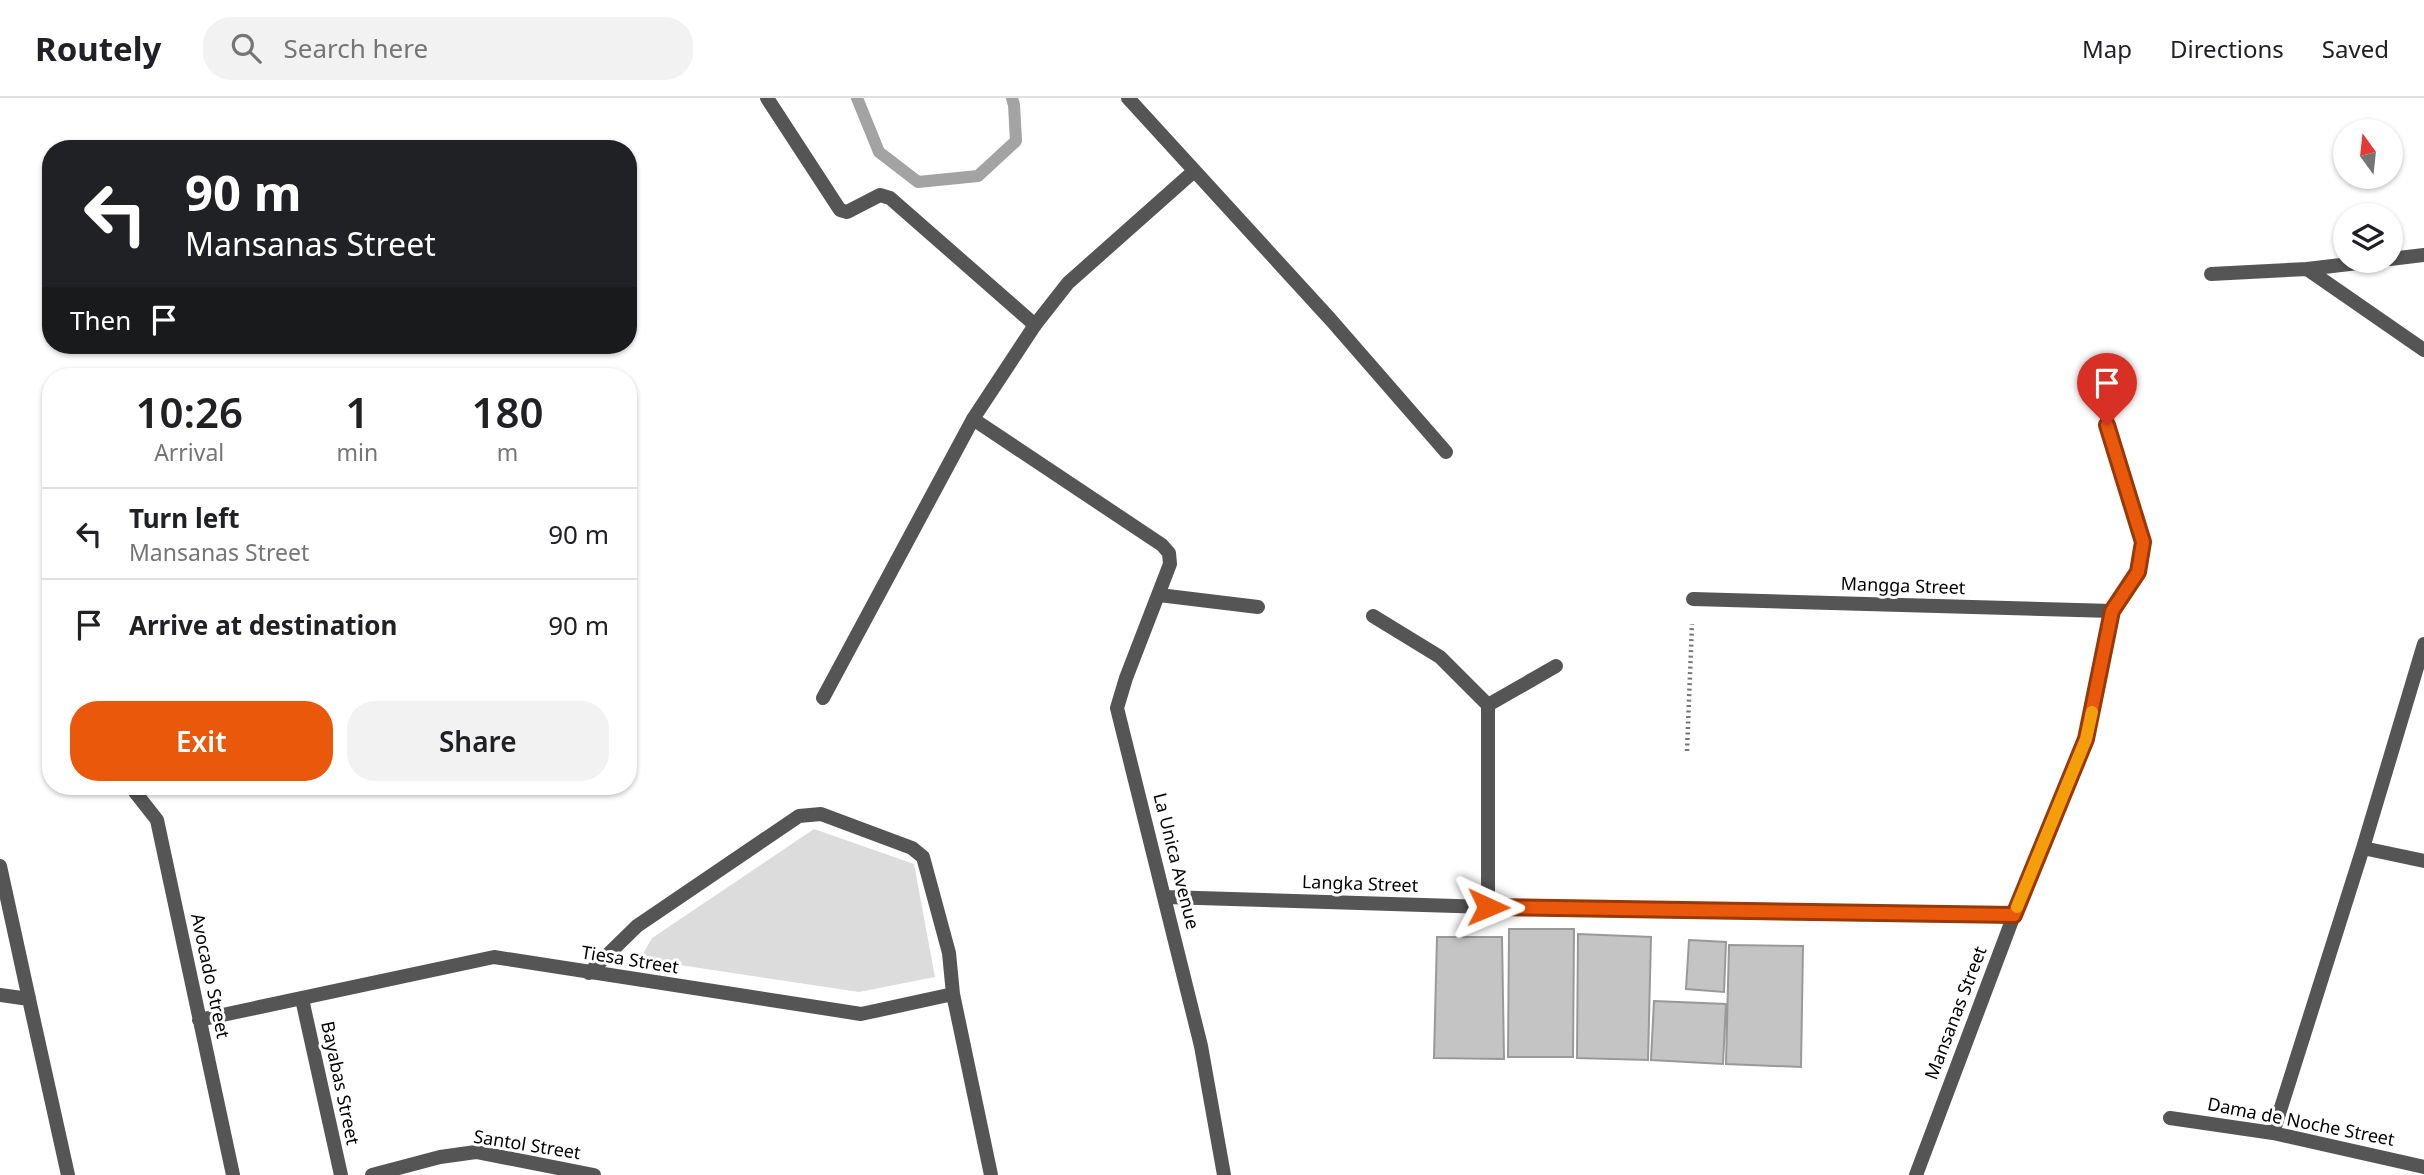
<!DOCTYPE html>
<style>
:root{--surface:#fff;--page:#f2f2f2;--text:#202124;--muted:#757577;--line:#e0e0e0;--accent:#ea580c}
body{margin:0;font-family:"Noto Sans",sans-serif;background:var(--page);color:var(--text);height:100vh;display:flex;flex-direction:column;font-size:26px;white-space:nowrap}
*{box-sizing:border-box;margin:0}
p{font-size:23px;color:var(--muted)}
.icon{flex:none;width:38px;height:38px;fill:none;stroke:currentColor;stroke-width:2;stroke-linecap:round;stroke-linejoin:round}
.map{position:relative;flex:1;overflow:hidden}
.side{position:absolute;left:42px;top:270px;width:595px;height:427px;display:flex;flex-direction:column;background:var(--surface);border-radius:28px;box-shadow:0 2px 5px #0004}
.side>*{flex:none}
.top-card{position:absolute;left:42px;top:42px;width:595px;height:214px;border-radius:28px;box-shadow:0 2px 5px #0004;background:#202124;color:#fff;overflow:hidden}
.needle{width:46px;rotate:345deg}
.buttons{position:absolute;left:2333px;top:21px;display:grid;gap:14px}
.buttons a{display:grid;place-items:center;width:70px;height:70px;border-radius:50%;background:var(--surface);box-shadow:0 2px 5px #0004;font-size:35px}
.pin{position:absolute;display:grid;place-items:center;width:60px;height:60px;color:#fff;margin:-72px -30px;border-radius:50% 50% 50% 0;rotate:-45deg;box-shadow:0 0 7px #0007}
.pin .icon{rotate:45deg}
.me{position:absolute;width:77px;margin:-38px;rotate:91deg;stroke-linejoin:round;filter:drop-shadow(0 0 5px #0008)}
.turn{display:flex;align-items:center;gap:24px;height:147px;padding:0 28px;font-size:32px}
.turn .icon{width:91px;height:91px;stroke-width:2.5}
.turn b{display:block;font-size:49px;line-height:60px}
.then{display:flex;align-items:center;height:66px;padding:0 28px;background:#0003;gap:14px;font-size:26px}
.eta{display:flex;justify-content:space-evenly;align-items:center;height:119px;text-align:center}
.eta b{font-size:42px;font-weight:600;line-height:49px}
.button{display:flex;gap:14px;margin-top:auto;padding:14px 28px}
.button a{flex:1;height:80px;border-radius:28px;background:var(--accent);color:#fff;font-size:28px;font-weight:600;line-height:80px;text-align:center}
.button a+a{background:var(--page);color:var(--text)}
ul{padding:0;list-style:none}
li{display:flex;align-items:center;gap:21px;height:91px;padding:0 28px;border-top:2px solid var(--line)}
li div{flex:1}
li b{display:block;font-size:26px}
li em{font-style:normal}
header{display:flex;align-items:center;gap:42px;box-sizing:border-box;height:98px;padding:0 35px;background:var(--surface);border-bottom:2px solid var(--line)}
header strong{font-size:33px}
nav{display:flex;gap:38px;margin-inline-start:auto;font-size:24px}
.search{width:490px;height:63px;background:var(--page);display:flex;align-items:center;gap:18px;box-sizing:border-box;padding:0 24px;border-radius:28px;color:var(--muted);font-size:26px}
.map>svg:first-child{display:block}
.green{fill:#dcdcdc}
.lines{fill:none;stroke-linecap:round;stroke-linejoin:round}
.stream{stroke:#a3a3a3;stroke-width:12}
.building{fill:#c4c4c4;stroke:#999;stroke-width:2}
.path{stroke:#777;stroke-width:4.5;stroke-dasharray:2 3.5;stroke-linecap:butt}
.service{stroke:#555;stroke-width:14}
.minor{stroke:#555;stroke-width:14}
.route-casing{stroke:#983908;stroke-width:18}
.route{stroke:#ea580c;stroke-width:12}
.slow{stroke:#f59e0b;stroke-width:12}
.labels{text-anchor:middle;stroke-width:6;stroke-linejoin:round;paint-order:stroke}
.street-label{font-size:18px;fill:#000;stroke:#fff}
</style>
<header>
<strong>Routely</strong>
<div class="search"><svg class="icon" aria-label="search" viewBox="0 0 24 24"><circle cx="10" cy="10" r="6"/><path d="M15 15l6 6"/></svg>Search here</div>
<nav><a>Map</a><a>Directions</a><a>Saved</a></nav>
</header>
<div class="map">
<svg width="2424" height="1077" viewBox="0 0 2424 1077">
<rect width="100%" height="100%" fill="#fff"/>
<!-- green -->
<path class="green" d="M814,731L914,766L935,879L859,894L640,861L652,840Z"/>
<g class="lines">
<!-- stream -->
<path class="stream" d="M857,0L879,54L918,84L978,78L1016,43L1014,7L1012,0"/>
</g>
<!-- building -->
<path class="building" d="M1509,831H1574L1573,959H1508Z
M1578,836L1651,839L1648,962L1577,960Z
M1437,839H1502L1504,961L1434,960Z
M1689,842L1726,844L1724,894L1686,891Z
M1729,847L1803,848L1801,969L1726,966Z
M1654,903L1726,906L1723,966L1651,962Z"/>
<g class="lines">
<!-- path -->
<path class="path" d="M1687,653L1692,526"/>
<!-- service -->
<path class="service" d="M767,0L840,112L847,114L880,97L890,100L1035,227L1068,185L1193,74
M1128,0L1331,222L1446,354
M1159,497L1258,509
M1488,607L1556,568
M0,768L29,901"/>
<!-- minor -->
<path class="minor" d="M2390,161L2424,157
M2307,171L2424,252
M2211,176L2307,171L2375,163
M973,321L1162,447L1169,455L1170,466L1126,580L1117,610L1201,948L1224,1077
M1693,501L2112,513
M1373,518L1440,559L1488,607V809
M823,600L973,321L1035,227
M135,694L157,722L233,1077
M2363,750L2424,763
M1166,799L1488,809L2014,817
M589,875L637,828L799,718L821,716L912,750L923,759L949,855L953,896L991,1077
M0,897L29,901L68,1077
M302,901L341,1077
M199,922L494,859L861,916L953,896
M2170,1020L2273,1035L2424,1069
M2273,1035L2363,750L2424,546
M372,1077L440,1059L476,1054L594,1077
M1916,1077L2014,817L2086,641L2112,513L2138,474L2143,444L2107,327L2108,290"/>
</g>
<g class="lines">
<defs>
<path id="route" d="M1488,809L2014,817L2086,641L2112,513L2138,474L2143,444L2107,327"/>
</defs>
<!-- route casing -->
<use href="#route" class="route-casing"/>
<!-- route -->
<use href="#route" class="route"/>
<!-- slow -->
<path class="slow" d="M2017,809L2086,641L2092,614"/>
</g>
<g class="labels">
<!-- street labels -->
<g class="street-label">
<text transform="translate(1903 488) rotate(2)" y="6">Mangga Street</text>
<text transform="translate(1176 763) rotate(76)" y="6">La Unica Avenue</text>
<text transform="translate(1360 786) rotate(2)" y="6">Langka Street</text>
<text transform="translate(630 862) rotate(9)" y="6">Tiesa Street</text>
<text transform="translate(210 878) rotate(78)" y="6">Avocado Street</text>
<text transform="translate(1956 915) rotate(-69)" y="6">Mansanas Street</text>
<text transform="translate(340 985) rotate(78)" y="6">Bayabas Street</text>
<text transform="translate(2301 1024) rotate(11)" y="6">Dama de Noche Street</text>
<text transform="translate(527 1047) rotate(9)" y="6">Santol Street</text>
</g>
</g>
</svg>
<div class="buttons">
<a><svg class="needle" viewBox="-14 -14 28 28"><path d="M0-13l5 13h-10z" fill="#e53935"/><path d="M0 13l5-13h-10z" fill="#757577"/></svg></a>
<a><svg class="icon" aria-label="layers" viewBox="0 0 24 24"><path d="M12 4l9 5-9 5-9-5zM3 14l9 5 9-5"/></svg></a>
</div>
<div class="pin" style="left:2107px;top:327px;background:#d93025"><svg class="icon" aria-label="arrive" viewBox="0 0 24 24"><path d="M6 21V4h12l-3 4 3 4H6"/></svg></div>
<svg class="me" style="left:1488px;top:809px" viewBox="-20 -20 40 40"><path d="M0-17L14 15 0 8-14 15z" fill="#ea580c" stroke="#fff" stroke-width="4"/></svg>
<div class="top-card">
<div class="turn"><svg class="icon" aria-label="left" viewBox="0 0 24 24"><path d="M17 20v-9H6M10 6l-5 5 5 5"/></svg><div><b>90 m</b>Mansanas Street</div></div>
<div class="then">Then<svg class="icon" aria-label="arrive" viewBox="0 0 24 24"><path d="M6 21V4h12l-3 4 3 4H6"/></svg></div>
</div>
<section class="side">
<div class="eta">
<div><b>10:26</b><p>Arrival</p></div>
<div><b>1</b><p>min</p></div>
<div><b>180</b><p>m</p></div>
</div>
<ul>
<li><svg class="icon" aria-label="left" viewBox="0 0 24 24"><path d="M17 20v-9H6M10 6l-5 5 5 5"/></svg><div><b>Turn left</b><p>Mansanas Street</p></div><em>90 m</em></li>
<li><svg class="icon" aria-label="arrive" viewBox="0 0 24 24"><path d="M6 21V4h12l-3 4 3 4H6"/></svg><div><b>Arrive at destination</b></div><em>90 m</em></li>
</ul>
<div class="button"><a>Exit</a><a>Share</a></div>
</section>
</div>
